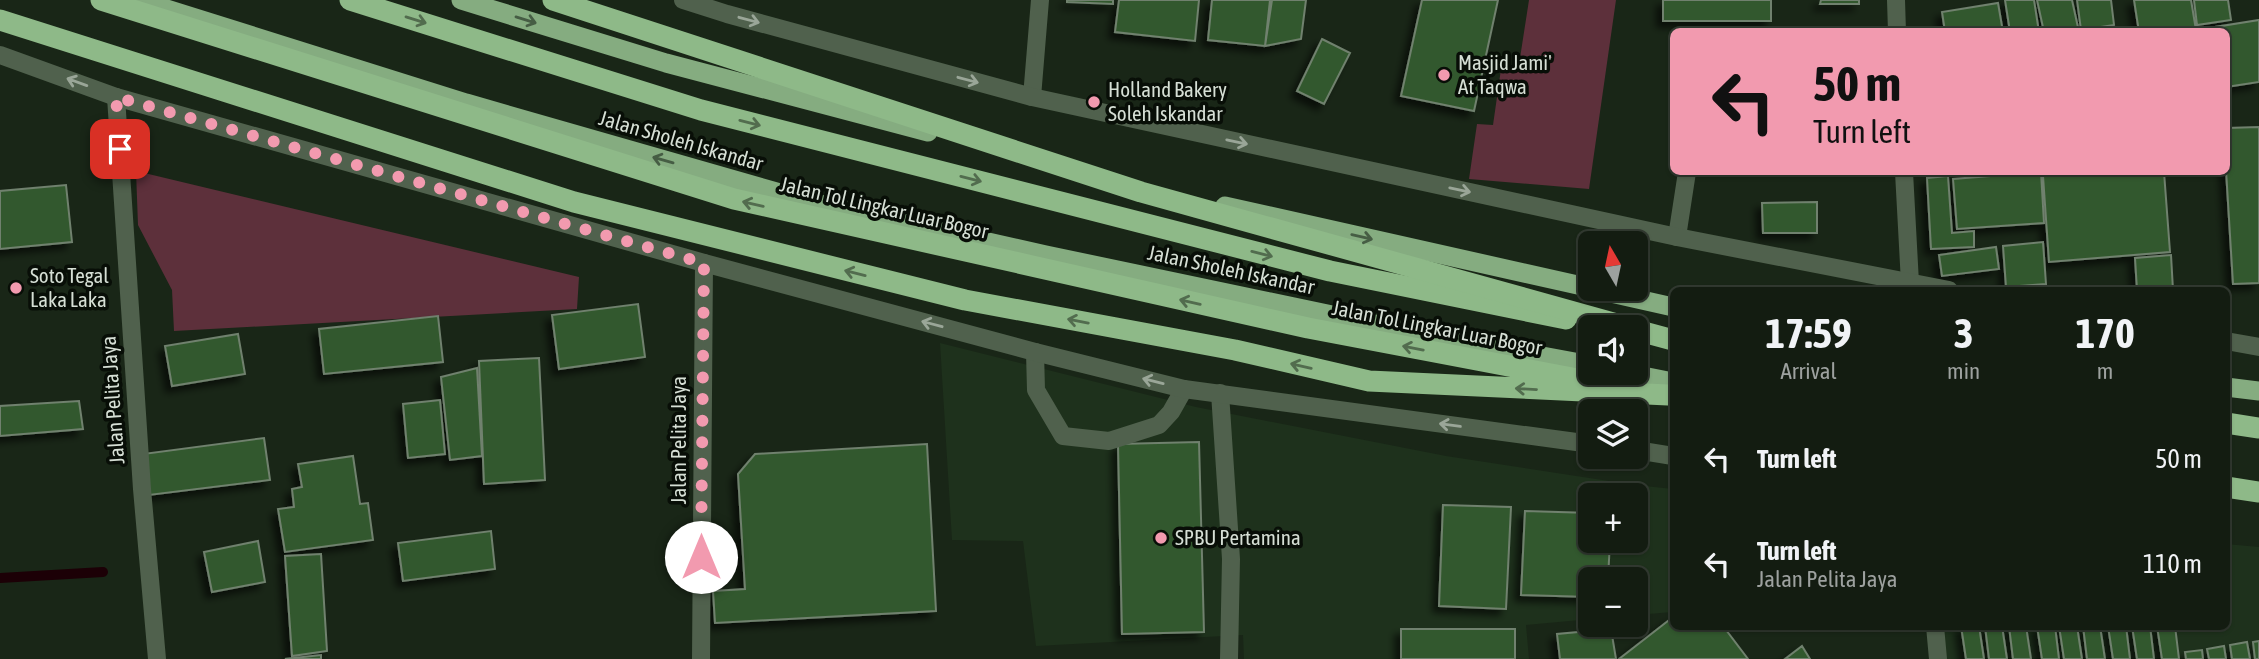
<!DOCTYPE html>
<meta charset="utf-8">
<style>
:root{--surface:#131c11;--page:#20291f;--text:#f1f3f6;--muted:#9da19f;--line:#323a31}
body{margin:0;font-family:"Asap Condensed",sans-serif;background:var(--page);color:var(--text);height:100vh;display:flex;flex-direction:column;font-size:26px;white-space:nowrap}
*{box-sizing:border-box;margin:0}
p{font-size:23px;color:var(--muted)}
.icon{flex:none;width:38px;height:38px;fill:none;stroke:currentColor;stroke-width:2;stroke-linecap:round;stroke-linejoin:round}
.map{position:relative;flex:1;overflow:hidden}
.panel{position:absolute;left:1670px;top:287px;width:560px;height:343px;display:flex;flex-direction:column;background:var(--surface);border-radius:10px;box-shadow:0 2px 5px #0004,0 0 0 2px var(--line)}
.panel>*{flex:none}
.hud{position:absolute;left:1670px;top:28px;width:560px;height:147px;border-radius:10px;box-shadow:0 2px 5px #0004,0 0 0 2px var(--line);background:#f29aaf;color:#111;overflow:hidden}
.needle{width:46px;rotate:351deg}
.fabs{position:absolute;left:1578px;top:231px;display:grid;gap:14px}
.fabs a{display:grid;place-items:center;width:70px;height:70px;border-radius:10px;background:var(--surface);box-shadow:0 2px 5px #0004,0 0 0 2px var(--line);font-size:35px}
.pin{position:absolute;display:grid;place-items:center;width:60px;height:60px;color:#fff;margin:-30px;border-radius:14px;box-shadow:0 4px 10px #0006}
.me{position:absolute;width:77px;margin:-38px;rotate:0deg;stroke-linejoin:round;filter:drop-shadow(0 0 5px #0008)}
.turn{display:flex;align-items:center;gap:24px;height:147px;padding:0 28px;font-size:32px}
.turn .icon{width:91px;height:91px;stroke-width:2.5}
.turn b{display:block;font-size:49px;line-height:60px}
.eta{display:flex;justify-content:space-evenly;align-items:center;height:119px;text-align:center}
.eta b{font-size:42px;font-weight:700;line-height:49px}
ul{padding:0;list-style:none}
li{display:flex;align-items:center;gap:21px;height:105px;padding:0 28px}
li div{flex:1}
li b{display:block;font-size:26px}
li em{font-style:normal}
.map>svg:first-child{display:block}
.built{fill:#1e311c;fill-rule:evenodd}
.green{fill:#5d303b}
.lines{fill:none;stroke-linecap:round;stroke-linejoin:round}
.stream{stroke:#1c0006;stroke-width:10}
.building{fill:#32592d;stroke:#70816e;stroke-width:2;filter:url(#shadow)}
.service{stroke:#50614d;stroke-width:18}
.minor{stroke:#50614d;stroke-width:18}
.tertiary{stroke:#50614d;stroke-width:18}
.trunk{stroke:#85ac80;stroke-width:19}
.motorway{stroke:#8eb988;stroke-width:21}
.motorway-bridge{stroke:#8eb988;stroke-width:21}
.oneway{stroke:#526c4e}
.oneway2{stroke:#465d44}
.oneway3{stroke:#9aa698}
.route{stroke:#f29aaf;stroke-width:12;stroke-dasharray:0 21.6}
.poi-dot{fill:#f29aaf;stroke:#080e07;stroke-width:2.5}
.labels{text-anchor:middle;stroke-width:7;stroke-linejoin:round;paint-order:stroke}
.poi-label{font-size:21px;fill:#d6dfd5;stroke:#080e07;text-anchor:start}
.street-label{font-size:21px;fill:#d6dfd5;stroke:#080e07}
</style>
<div class="map">
<svg width="2259" height="659" viewBox="0 0 2259 659">
<defs>
<filter id="shadow"><feDropShadow dx="-6" dy="6" stdDeviation="3.5" flood-color="#0009"/></filter>
</defs>
<rect width="100%" height="100%" fill="#192617"/>
<!-- built -->
<path class="built" d="M940,343L1196,407L1446,456L1635,485L1673,489V612L1636,615V579H1591V619L1526,625L1529,659H1244L1243,635L1036,646L1023,541L952,540ZM1591,495H1636V541H1591Z
M2226,544L2259,547V659H1939L1936,627L2226,626Z"/>
<!-- green -->
<path class="green" d="M1529,0H1616L1589,189L1469,179L1477,124L1493,125L1501,69L1518,71Z
M136,171L579,277L577,309L174,331L172,290L138,225Z"/>
<g class="lines">
<!-- stream -->
<path class="stream" d="M0,578L103,572"/>
</g>
<!-- building -->
<path class="building" d="M1067,0H1113V4L1067,2Z
M1119,0H1199L1195,41L1115,32Z
M1212,0H1270L1265,46L1208,40Z
M1272,0H1306L1301,39L1265,46Z
M1422,0H1498L1474,111L1401,96Z
M1663,0H1771V21H1663Z
M1821,0H1859V4H1820Z
M2005,0H2034L2039,32H2010Z
M2037,0H2072L2079,32H2044Z
M2077,0H2111L2114,25L2081,30Z
M2134,0H2191L2196,30L2259,20V82L2226,87V32H2139Z
M2194,0H2228L2231,20L2197,25Z
M1998,3L2003,32H1945L1942,12Z
M1322,39L1350,53L1324,104L1297,91Z
M2259,127V283L2233,284L2226,170V128Z
M2041,172L2044,223L1957,229L1953,179Z
M2103,172H2164L2170,252L2049,262L2043,176Z
M1948,176L1952,233L1974,231V247L1931,249L1927,178Z
M66,185L72,242L0,249V191Z
M1817,202V233H1763L1762,203Z
M2043,242L2046,284L2006,287L2003,246Z
M1996,247L1999,269L1942,276L1939,255Z
M2171,255L2173,290H2137L2135,258Z
M638,304L645,357L559,369L552,315Z
M438,316L443,362L324,374L319,329Z
M238,334L245,374L172,386L165,346Z
M539,358L545,480L484,484L479,361Z
M477,368L482,456L450,460L441,377Z
M440,400L445,454L408,458L403,404Z
M79,401L83,429L0,436V406Z
M264,438L270,480L149,495L143,454Z
M1199,442L1204,632L1122,634L1118,444Z
M927,444L936,611L715,623L713,591L745,589L738,474L755,454Z
M353,456L360,504L368,503L373,540L285,552L278,509L294,507L292,489L302,487L298,464Z
M1443,505L1511,507L1506,609L1439,606Z
M1525,511L1591,513V541H1610L1608,579H1591V597L1521,595Z
M491,531L495,569L403,581L398,543Z
M258,541L265,582L212,592L204,552Z
M321,554L327,651L292,656L285,556Z
M1673,617V626H1723L1748,659H1619Z
M1961,626H1979L1984,659H1966Z
M1985,626H2002L2007,659H1989Z
M2009,626H2026L2031,659H2013Z
M2037,626H2055L2059,659H2042Z
M2059,626H2077L2082,659H2064Z
M2083,626H2100L2105,659H2087Z
M2108,626H2126L2130,659H2113Z
M2132,626H2150L2154,659H2137Z
M2157,626H2175L2179,659H2162Z
M1401,629H1515V659H1401Z
M1611,629L1616,659H1560L1557,634Z
M2259,641V659H2255L2253,642Z
M2247,642L2250,659H2232L2230,645Z
M1802,646L1810,659H1785Z
M2224,646L2226,659H2209L2207,649Z
M2202,650L2203,659H2186L2185,652Z
M321,655V659H285Z"/>
<g class="lines">
<!-- service -->
<path class="service" d="M1677,237L1687,172
M1035,352L1036,390L1063,436L1109,441L1159,425L1171,412L1184,389"/>
<!-- minor -->
<path class="minor" d="M1896,0L1897,32
M116,97L142,489L157,659
M1032,97L1040,0
M1904,172L1910,283
M1220,393L1231,559L1229,659
M1935,626L1938,659
M701,659L704,263"/>
<!-- tertiary -->
<path class="tertiary" d="M683,0L727,14L1032,97L1677,237L1949,290
M0,55L116,97L704,263L1035,352L1184,389L1591,444
M2226,341L2259,347
M1636,450L1673,456"/>
<!-- trunk -->
<path class="trunk" d="M138,0L466,103L815,203L1046,255L1413,332L1591,365
M461,0L666,63L928,132
M1225,206L1591,288
M1593,289L1673,307
M1628,373L1673,382
M2226,387L2259,391"/>
<!-- motorway -->
<path class="motorway" d="M101,0L734,199L1308,328L1588,381
M350,0L701,110L1330,271L1566,319
M0,20L574,202L965,300L1235,350L1369,381L1668,395
M1636,330L1673,340
M2226,423L2259,428"/>
<!-- motorway-bridge -->
<path class="motorway-bridge" d="M553,0L1141,192L1628,327
M2226,487L2259,492"/>
</g>
<!-- one-way arrows -->
<defs><path id="oneway-shaft" d="M-6 0H5M1.5-3L5.5 0L1.5 3" fill="none" stroke-width="1.6" stroke-linecap="round" stroke-linejoin="round" transform="scale(1.75)"/></defs>
<g class="oneway">
<use href="#oneway-shaft" transform="translate(416 20) rotate(17)"/>
<use href="#oneway-shaft" transform="translate(750 123) rotate(14)"/>
<use href="#oneway-shaft" transform="translate(971 179) rotate(14)"/>
<use href="#oneway-shaft" transform="translate(753 204) rotate(-167)"/>
<use href="#oneway-shaft" transform="translate(1262 254) rotate(14)"/>
<use href="#oneway-shaft" transform="translate(855 273) rotate(-166)"/>
<use href="#oneway-shaft" transform="translate(1190 302) rotate(-167)"/>
<use href="#oneway-shaft" transform="translate(1078 321) rotate(-169)"/>
<use href="#oneway-shaft" transform="translate(1413 348) rotate(-169)"/>
<use href="#oneway-shaft" transform="translate(1301 366) rotate(-167)"/>
<use href="#oneway-shaft" transform="translate(1526 389) rotate(-177)"/>
</g>
<g class="oneway2">
<use href="#oneway-shaft" transform="translate(526 20) rotate(17)"/>
<use href="#oneway-shaft" transform="translate(663 160) rotate(-164)"/>
<use href="#oneway-shaft" transform="translate(1362 237) rotate(13)"/>
</g>
<g class="oneway3">
<use href="#oneway-shaft" transform="translate(749 20) rotate(15)"/>
<use href="#oneway-shaft" transform="translate(968 80) rotate(15)"/>
<use href="#oneway-shaft" transform="translate(77 82) rotate(-160)"/>
<use href="#oneway-shaft" transform="translate(1237 142) rotate(12)"/>
<use href="#oneway-shaft" transform="translate(1460 190) rotate(12)"/>
<use href="#oneway-shaft" transform="translate(932 324) rotate(-165)"/>
<use href="#oneway-shaft" transform="translate(1153 381) rotate(-166)"/>
<use href="#oneway-shaft" transform="translate(1450 425) rotate(-172)"/>
</g>
<g class="lines">
<!-- route -->
<path class="route" d="M120,149L116,97L704,263L701,557"/>
</g>
<!-- markers -->
<g class="poi-dot">
<circle cx="1444" cy="75" r="7"/>
<circle cx="1094" cy="102" r="7"/>
<circle cx="16" cy="288" r="7"/>
<circle cx="1161" cy="538" r="7"/>
</g>
<g class="labels">
<!-- poi labels -->
<g class="poi-label">
<text x="1458" y="70">Masjid Jami'<tspan x="1458" dy="24">At Taqwa</tspan></text>
<text x="1108" y="97">Holland Bakery<tspan x="1108" dy="24">Soleh Iskandar</tspan></text>
<text x="30" y="283">Soto Tegal<tspan x="30" dy="24">Laka Laka</tspan></text>
<text x="1175" y="545">SPBU Pertamina</text>
</g>
<!-- street labels -->
<g class="street-label">
<text transform="translate(681 141) rotate(16)" y="7">Jalan Sholeh Iskandar</text>
<text transform="translate(884 208) rotate(13)" y="7">Jalan Tol Lingkar Luar Bogor</text>
<text transform="translate(1231 270) rotate(12)" y="7">Jalan Sholeh Iskandar</text>
<text transform="translate(1437 328) rotate(11)" y="7">Jalan Tol Lingkar Luar Bogor</text>
<text transform="translate(113 400) rotate(-94)" y="7">Jalan Pelita Jaya</text>
<text transform="translate(679 440) rotate(-90)" y="7">Jalan Pelita Jaya</text>
</g>
</g>
</svg>
<div class="fabs">
<a><svg class="needle" viewBox="-14 -14 28 28"><path d="M0-13l5 13h-10z" fill="#e53935"/><path d="M0 13l5-13h-10z" fill="#9da19f"/></svg></a>
<a><svg class="icon" aria-label="sound" viewBox="0 0 24 24"><path d="M4 9h4l5-4v14l-5-4H4zM17 9q2 3 0 6"/></svg></a>
<a><svg class="icon" aria-label="layers" viewBox="0 0 24 24"><path d="M12 4l9 5-9 5-9-5zM3 14l9 5 9-5"/></svg></a>
<a>+</a>
<a>−</a>
</div>
<div class="pin" style="left:120px;top:149px;background:#d93025"><svg class="icon" aria-label="arrive" viewBox="0 0 24 24"><path d="M6 21V4h12l-3 4 3 4H6"/></svg></div>
<svg class="me" style="left:701px;top:557px" viewBox="-20 -20 40 40"><circle r="19" fill="#fff"/><path d="M0-13L10 11 0 6-10 11z" fill="#f29aaf"/></svg>
<div class="hud">
<div class="turn"><svg class="icon" aria-label="left" viewBox="0 0 24 24"><path d="M17 20v-9H6M10 6l-5 5 5 5"/></svg><div><b>50 m</b>Turn left</div></div>
</div>
<section class="panel">
<div class="eta">
<div><b>17:59</b><p>Arrival</p></div>
<div><b>3</b><p>min</p></div>
<div><b>170</b><p>m</p></div>
</div>
<ul>
<li><svg class="icon" aria-label="left" viewBox="0 0 24 24"><path d="M17 20v-9H6M10 6l-5 5 5 5"/></svg><div><b>Turn left</b></div><em>50 m</em></li>
<li><svg class="icon" aria-label="left" viewBox="0 0 24 24"><path d="M17 20v-9H6M10 6l-5 5 5 5"/></svg><div><b>Turn left</b><p>Jalan Pelita Jaya</p></div><em>110 m</em></li>
</ul>
</section>
</div>
